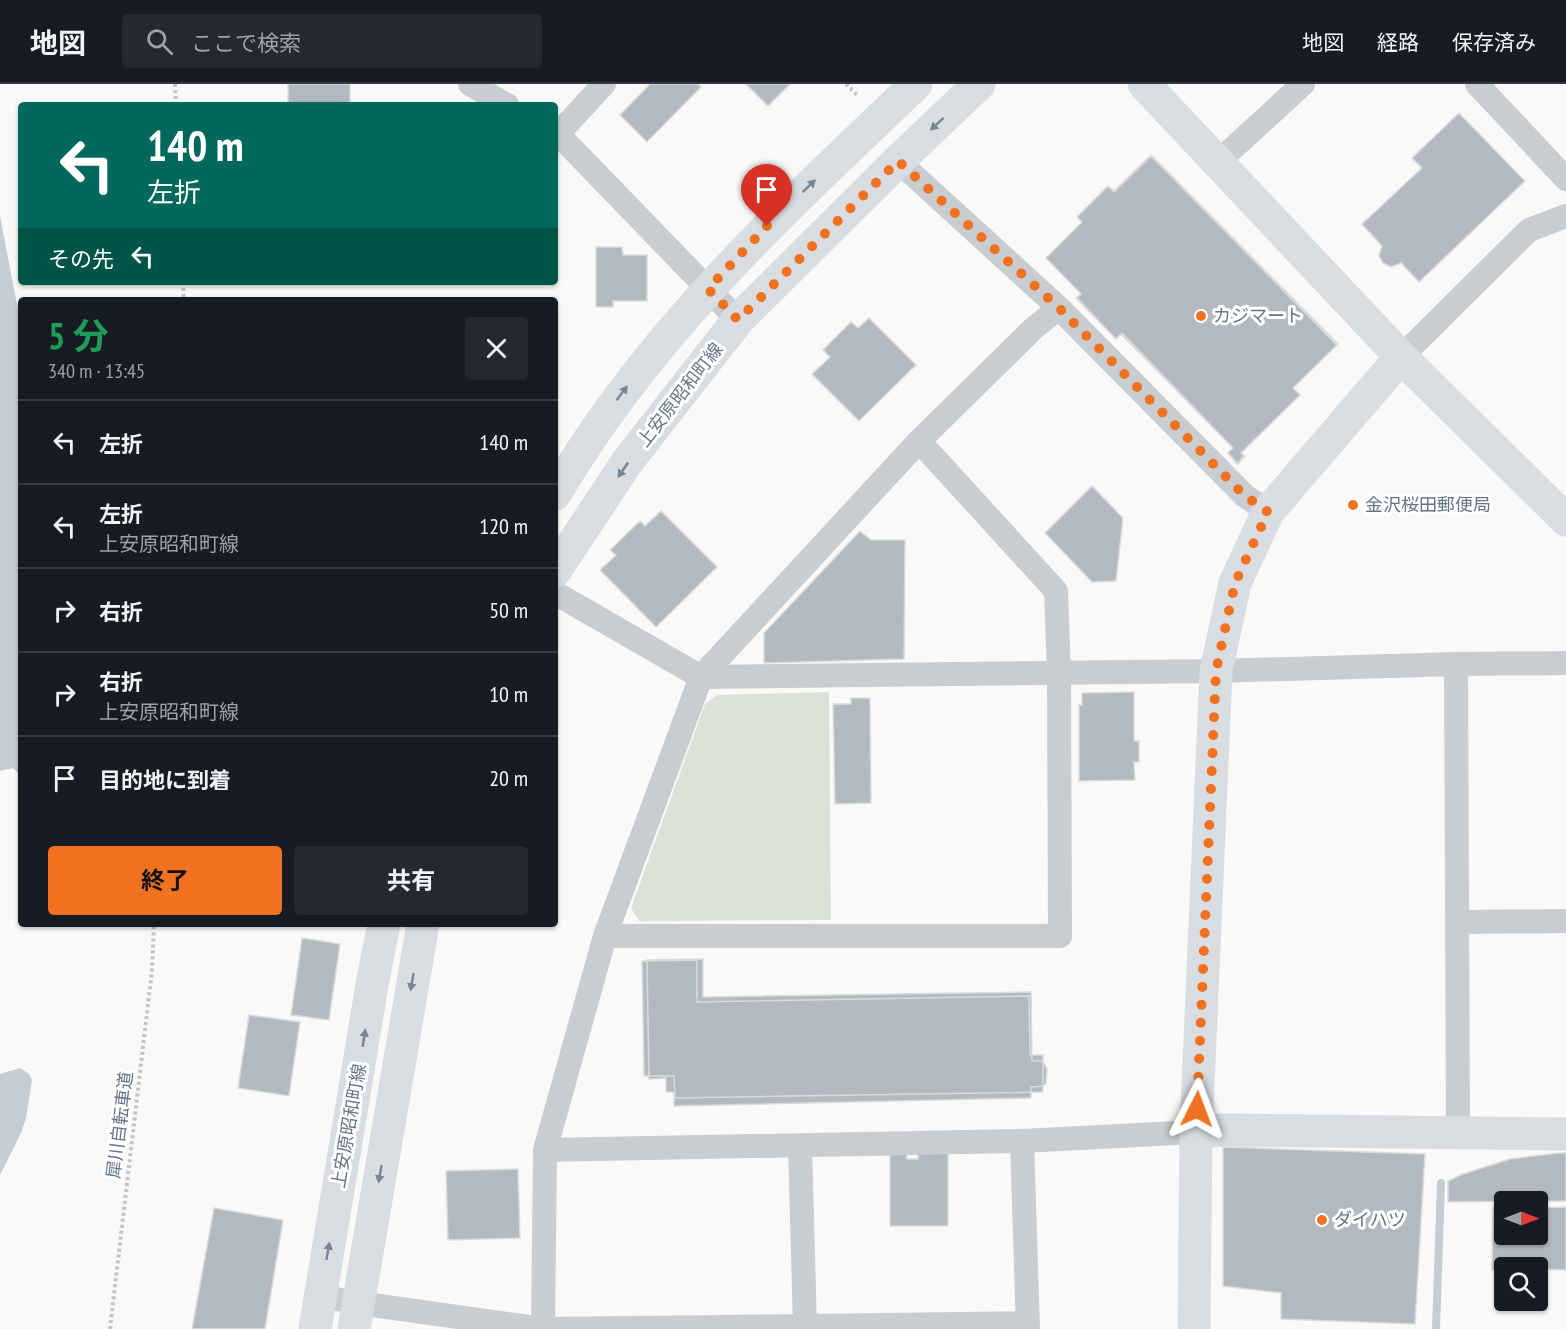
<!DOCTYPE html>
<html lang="ja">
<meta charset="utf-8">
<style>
:root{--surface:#171b24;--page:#242831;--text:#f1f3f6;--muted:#9ea1a6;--line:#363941;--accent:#f07221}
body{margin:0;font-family:"PT Sans Narrow","Noto Sans JP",sans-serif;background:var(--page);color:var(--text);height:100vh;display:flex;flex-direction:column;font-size:22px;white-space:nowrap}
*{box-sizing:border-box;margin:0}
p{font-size:20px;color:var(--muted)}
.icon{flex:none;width:33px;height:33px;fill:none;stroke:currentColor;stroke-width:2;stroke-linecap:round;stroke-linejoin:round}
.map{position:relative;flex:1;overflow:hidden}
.details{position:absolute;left:18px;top:213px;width:540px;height:630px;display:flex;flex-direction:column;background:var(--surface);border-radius:6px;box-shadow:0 2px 4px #0004}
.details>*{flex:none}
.hud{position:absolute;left:18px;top:18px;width:540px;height:183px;border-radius:6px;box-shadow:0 2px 4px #0004;background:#00695c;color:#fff;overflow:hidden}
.needle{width:39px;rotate:90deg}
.tools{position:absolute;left:1494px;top:1107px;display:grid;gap:12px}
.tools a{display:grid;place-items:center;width:54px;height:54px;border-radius:6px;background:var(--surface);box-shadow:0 2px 4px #0004;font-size:30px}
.pin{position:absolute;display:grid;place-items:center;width:51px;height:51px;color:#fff;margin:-62px -26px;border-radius:50% 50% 50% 0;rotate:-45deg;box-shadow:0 0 6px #0007}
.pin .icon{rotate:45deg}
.me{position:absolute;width:66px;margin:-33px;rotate:3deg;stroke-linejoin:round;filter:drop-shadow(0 0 4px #0008)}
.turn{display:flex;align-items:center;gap:21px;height:126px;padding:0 30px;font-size:27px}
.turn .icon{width:78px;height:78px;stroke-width:2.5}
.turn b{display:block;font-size:42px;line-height:51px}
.then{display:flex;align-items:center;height:57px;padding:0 30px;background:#0003;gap:12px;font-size:22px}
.round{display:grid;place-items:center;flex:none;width:63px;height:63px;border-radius:6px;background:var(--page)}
.summary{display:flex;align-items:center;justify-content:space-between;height:102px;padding:0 30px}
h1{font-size:36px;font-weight:700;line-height:45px;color:#1e9e55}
.action{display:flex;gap:12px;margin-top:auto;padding:12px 30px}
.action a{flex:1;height:69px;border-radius:6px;background:var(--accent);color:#111;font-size:24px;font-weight:700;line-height:69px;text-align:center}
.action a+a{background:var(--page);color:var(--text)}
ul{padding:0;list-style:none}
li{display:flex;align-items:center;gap:18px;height:84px;padding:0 30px;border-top:2px solid var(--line)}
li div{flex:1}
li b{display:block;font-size:22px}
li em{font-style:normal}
header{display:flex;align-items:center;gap:36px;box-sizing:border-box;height:84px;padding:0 30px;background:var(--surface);border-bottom:2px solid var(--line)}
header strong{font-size:28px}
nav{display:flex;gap:33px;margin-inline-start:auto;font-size:21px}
.search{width:420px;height:54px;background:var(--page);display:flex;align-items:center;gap:15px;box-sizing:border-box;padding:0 21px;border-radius:6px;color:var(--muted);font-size:22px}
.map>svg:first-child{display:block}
.green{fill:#dae2d8}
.water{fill:#c4cdd4}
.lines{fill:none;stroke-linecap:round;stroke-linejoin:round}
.stream{stroke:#c4cdd4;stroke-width:8}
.building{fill:#b2b9c0;stroke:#dbdcd9;stroke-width:1.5}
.path{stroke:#c2c4c7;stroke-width:4;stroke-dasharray:3 3;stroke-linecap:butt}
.street{stroke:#c9ccd0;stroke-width:24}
.secondary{stroke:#d9dde2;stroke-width:33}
.oneway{fill:#778597}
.route{stroke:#f07221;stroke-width:10;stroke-dasharray:0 18}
.poi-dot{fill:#f07221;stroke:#fff;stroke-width:2}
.labels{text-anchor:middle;stroke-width:6;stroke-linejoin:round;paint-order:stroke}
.poi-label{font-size:18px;fill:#66758a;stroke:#fff;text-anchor:start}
.street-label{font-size:18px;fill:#66758a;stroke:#fff}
</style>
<header>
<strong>地図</strong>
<div class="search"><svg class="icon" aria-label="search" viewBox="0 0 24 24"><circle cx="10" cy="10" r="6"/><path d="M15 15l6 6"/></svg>ここで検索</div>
<nav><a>地図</a><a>経路</a><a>保存済み</a></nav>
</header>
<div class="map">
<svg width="1566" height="1245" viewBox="0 0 1566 1245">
<rect width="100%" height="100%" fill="#f9faf7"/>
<!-- green -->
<path class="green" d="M829,608L831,836L639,837L631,824L705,620L717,611Z"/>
<!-- water -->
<path class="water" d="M0,132L21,241L20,693L18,689L13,684L0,687Z
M20,984L29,990L32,996L26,1034L21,1049L0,1091V990Z"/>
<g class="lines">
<!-- stream -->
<path class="stream" d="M1436,1245L1441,1099"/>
</g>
<!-- building -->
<path class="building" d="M288,0H350V21H288Z
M650,0H698L701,3L647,58L620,31Z
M746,0H790L768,22Z
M1459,29L1525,97L1419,198L1401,179L1391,183L1383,179L1379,172L1382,162L1362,140L1422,84L1412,74Z
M1151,71L1338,260L1293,304L1300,311L1241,369L1245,372L1238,380L1228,369L1233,364L1122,249L1116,255L1077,214L1081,210L1046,174L1082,138L1077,133L1108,102L1114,107Z
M1151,72L1337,261L1293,304L1300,311L1241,369L1244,372L1237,380L1228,369L1233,364L1121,250L1116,255L1076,214L1081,210L1046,174L1082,138L1077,133L1108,102L1114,108Z
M596,163H622L623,171H647V217H613V223H596Z
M869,234L916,281L859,337L812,290L830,273L823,266L851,238L858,244Z
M1092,402L1123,434L1116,497L1092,498L1045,449Z
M661,427L717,483L656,543L600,486L616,471L610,466L640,437L645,442Z
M860,447L871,456H905L904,575L764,579V549Z
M1134,608V657H1139V678H1134L1135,696L1079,697V621H1082V609Z
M851,614H870L871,719L835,720L833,620H851Z
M302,854L340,860L329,936L291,931Z
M703,875V913L1031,908L1032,977H1043L1047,985L1046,999L1044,1002L1031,1003V1014L674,1022V1008H666V994L649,995L647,876Z
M697,876V918L1029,912L1030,971H1043V1008L675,1014L674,992H644L642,877Z
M249,931L300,938L289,1012L238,1004Z
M890,1062H906L907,1075H918V1062H948V1142H890Z
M1223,1063L1425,1070L1415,1240L1281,1235V1209L1223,1202Z
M1559,1069H1566V1117L1448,1118V1097L1463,1090L1510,1075Z
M518,1085L520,1154L448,1156L446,1087Z
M1493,1123L1504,1124V1150H1538V1124L1566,1123V1186L1504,1184V1186H1492Z
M1493,1123L1504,1124V1150H1538V1124L1566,1123V1186L1504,1184V1186H1492Z
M214,1124L283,1136L265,1245H192Z"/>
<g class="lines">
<!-- path -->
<path class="path" d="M175,0L176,21
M846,0L858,12
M183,198L184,216
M110,1245L152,886L154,840"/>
<!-- street -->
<path class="street" d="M470,0L507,21
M1477,0L1566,95
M555,48L558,50L604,0
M558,50L738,236
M898,77L1059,224L1244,411L1268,428
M1219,77L1303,0
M1401,273L1529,146L1566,132
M555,509L701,593L1216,587L1456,580L1566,579
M1456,580L1458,1049
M1457,838L1566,837
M605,852H1060L1059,590L1056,507L919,357
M1022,1057L1028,1245
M800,1062L805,1242L1028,1239
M545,1066L1022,1057L1196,1048
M320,1212L358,1219L543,1245L805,1242
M543,1245L545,1066L605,852L701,593L919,357L1034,244L1059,224"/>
<!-- secondary -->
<path class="secondary" d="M1144,0L1401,273L1566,436
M555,410C650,248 782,128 916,0
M555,487L627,378L738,236L898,77L979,0
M1196,1048L1216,587L1235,499L1268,428L1401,273
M315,1245L373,895L384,840
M354,1245L423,840
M1194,1245L1196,1048L1226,1046L1566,1050"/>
</g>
<!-- one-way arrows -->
<defs><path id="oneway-solid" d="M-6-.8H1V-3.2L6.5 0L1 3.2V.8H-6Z" transform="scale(1.5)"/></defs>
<g class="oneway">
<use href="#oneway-solid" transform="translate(937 40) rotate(137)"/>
<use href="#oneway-solid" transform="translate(809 102) rotate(-44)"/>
<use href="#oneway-solid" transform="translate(622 309) rotate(-53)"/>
<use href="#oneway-solid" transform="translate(623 386) rotate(124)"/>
<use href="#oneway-solid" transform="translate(412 898) rotate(100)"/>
<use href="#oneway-solid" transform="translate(364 954) rotate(-81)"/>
<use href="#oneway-solid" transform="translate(380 1090) rotate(100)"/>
<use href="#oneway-solid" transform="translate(328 1167) rotate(-80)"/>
</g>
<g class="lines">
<!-- route -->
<path class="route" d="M767,142L708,205L738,236L898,77L1059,224L1244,411L1268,428L1235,499L1216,587L1197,1025"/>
</g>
<!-- markers -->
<g class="poi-dot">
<circle cx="1201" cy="232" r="6"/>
<circle cx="1353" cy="421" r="6"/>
<circle cx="1322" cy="1136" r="6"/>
</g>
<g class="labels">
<!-- poi labels -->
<g class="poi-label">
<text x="1213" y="238">カジマート</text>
<text x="1365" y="427">金沢桜田郵便局</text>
<text x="1334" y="1142">ダイハツ</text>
</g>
<!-- street labels -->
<g class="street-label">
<text transform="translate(680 311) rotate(-52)" y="6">上安原昭和町線</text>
<text transform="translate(120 1041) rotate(-83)" y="6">犀川自転車道</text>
<text transform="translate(349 1042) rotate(-80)" y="6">上安原昭和町線</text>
</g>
</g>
</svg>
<div class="tools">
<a><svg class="needle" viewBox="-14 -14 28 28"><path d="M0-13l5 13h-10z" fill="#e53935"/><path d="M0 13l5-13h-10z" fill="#9ea1a6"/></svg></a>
<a><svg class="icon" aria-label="search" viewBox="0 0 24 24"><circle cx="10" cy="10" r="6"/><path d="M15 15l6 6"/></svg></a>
</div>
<div class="pin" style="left:767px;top:142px;background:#d93025"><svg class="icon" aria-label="arrive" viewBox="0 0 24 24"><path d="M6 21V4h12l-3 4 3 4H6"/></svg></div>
<svg class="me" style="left:1197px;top:1025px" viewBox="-20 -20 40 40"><path d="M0-17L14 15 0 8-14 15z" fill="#f07221" stroke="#fff" stroke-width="4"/></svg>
<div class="hud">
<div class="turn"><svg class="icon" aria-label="left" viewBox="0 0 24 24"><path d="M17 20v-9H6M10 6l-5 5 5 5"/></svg><div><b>140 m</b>左折</div></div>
<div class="then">その先<svg class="icon" aria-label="left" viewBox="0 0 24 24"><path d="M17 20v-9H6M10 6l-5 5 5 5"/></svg></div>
</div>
<section class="details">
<div class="summary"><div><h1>5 分</h1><p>340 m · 13:45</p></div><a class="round"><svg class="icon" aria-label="close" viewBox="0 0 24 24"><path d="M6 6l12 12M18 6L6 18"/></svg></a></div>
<ul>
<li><svg class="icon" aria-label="left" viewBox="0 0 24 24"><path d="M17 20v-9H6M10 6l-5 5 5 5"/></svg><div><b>左折</b></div><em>140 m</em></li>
<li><svg class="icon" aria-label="left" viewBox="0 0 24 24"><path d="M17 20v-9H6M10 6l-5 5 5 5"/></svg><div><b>左折</b><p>上安原昭和町線</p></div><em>120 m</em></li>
<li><svg class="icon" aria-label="right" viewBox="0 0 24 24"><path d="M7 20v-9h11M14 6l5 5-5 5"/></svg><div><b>右折</b></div><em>50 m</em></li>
<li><svg class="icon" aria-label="right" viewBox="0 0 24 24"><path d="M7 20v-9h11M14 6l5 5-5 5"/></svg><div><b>右折</b><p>上安原昭和町線</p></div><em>10 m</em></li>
<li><svg class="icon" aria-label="arrive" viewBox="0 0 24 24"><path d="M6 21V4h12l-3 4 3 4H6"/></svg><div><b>目的地に到着</b></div><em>20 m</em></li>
</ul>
<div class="action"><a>終了</a><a>共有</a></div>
</section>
</div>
